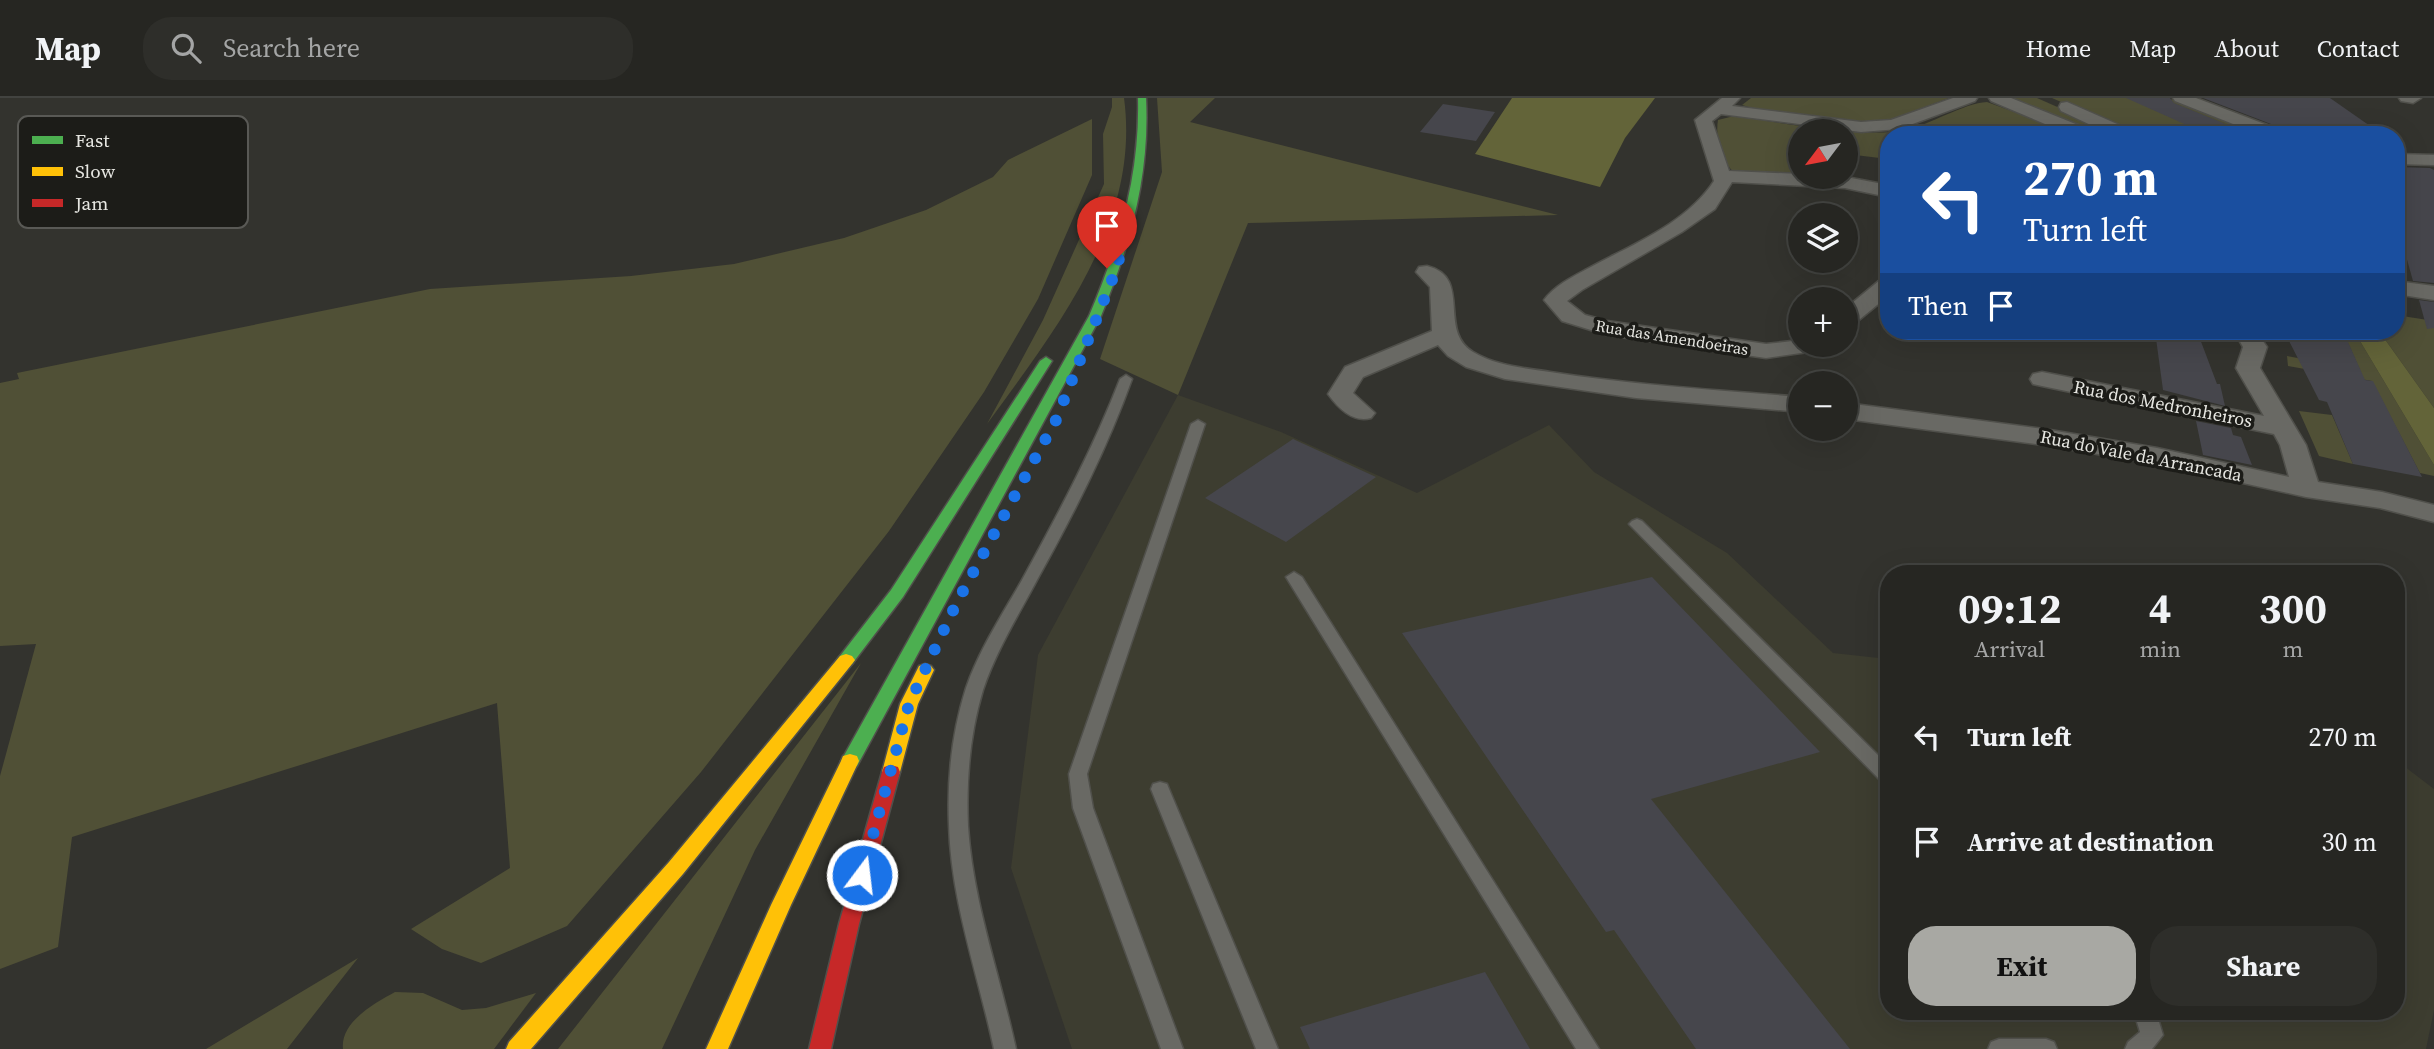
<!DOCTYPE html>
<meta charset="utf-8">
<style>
:root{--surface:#262622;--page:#2e2e2a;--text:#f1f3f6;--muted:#a4a5a5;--line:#424340;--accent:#a8a8a3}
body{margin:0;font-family:"Source Serif 4",serif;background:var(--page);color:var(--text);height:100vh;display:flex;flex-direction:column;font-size:26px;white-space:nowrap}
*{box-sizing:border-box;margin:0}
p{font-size:23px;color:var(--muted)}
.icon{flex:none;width:38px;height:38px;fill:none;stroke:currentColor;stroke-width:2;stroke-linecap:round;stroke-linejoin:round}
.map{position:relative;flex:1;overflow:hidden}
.panel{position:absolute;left:1880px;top:467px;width:525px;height:455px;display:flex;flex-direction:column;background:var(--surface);border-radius:28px;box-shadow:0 7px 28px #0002,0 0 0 2px var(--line)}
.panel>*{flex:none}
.hud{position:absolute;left:1880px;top:28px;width:525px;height:214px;border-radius:28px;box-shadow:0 7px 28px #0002,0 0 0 2px var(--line);background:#1a4fa0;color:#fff;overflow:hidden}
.needle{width:46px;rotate:238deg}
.controls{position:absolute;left:1788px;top:21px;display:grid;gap:14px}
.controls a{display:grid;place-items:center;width:70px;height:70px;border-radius:50%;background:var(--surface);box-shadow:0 7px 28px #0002,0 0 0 2px var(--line);font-size:35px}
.pin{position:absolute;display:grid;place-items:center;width:60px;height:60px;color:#fff;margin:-72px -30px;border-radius:50% 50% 50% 0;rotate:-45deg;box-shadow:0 0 7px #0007}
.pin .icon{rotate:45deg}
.me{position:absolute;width:77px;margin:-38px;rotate:15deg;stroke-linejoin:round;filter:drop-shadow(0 0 5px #0008)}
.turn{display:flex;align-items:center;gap:24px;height:147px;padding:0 28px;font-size:32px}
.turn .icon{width:91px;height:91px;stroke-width:2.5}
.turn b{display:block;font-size:49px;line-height:60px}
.then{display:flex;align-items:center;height:66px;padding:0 28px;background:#0003;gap:14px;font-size:26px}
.eta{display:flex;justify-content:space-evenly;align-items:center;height:119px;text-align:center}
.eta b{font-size:42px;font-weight:700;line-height:49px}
.button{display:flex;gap:14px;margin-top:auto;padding:14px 28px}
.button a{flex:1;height:80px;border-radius:28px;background:var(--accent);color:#111;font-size:28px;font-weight:700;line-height:80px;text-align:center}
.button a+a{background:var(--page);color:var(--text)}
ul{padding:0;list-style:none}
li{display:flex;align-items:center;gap:21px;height:105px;padding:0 28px}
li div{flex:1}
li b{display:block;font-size:26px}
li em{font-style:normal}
header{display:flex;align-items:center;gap:42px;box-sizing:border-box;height:98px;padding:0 35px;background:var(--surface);border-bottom:2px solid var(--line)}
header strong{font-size:33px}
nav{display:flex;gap:38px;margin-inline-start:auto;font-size:24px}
.search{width:490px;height:63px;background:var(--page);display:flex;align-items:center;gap:18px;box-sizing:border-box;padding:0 24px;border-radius:28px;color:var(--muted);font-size:26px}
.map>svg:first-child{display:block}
.built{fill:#3d3d30}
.green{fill:#505036}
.forest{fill:#636439}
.building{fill:#46464c}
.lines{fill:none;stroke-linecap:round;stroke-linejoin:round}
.lane-casing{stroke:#50504b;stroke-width:3}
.street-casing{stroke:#50504b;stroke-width:3}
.fast-casing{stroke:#50504b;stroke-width:3}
.slow-casing{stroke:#50504b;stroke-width:3}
.jam-casing{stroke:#50504b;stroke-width:3}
.lane{fill:#696964;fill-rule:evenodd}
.street{fill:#696964;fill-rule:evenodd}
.fast{fill:#4caf50;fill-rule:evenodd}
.slow{fill:#ffc107;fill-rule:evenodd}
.jam{fill:#c62828;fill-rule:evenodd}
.route{stroke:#1a73e8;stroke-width:12;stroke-dasharray:0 21.6}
.labels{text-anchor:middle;stroke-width:7;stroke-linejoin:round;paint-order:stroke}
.far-street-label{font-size:16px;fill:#e7e7e2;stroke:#1c1c18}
.street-label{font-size:18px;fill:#e7e7e2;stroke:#1c1c18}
.key{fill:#1c1c18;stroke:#595955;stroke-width:2}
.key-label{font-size:19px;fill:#e7e7e2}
</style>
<header>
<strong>Map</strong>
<div class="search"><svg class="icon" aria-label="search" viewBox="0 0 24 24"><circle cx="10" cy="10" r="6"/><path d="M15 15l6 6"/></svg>Search here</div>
<nav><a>Home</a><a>Map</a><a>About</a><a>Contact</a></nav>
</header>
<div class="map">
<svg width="2434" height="951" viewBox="0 0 2434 951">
<rect width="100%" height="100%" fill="#33332e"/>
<!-- built -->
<path class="built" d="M1178,297L1281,334L1417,395L1549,327L1594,374L1727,455L1833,555L1888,561V914H2396V662L2434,691V912L2426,951H1072L1011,770L1038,557Z"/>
<!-- green -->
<path class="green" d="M1112,0H1124C1141,125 1056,231 987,326L1043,222L1104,86L1103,36L1112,9Z
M1157,0H1215L1190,24L1558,117L1248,125L1178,297L1100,261L1162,74Z
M1751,0H1949L1889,22L1877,23H1854L1755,11L1742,7Z
M2009,0H2037L2121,37H2104Z
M2052,0H2168L2262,37H2136Z
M1987,4L2077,37H1888V61L1855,57L1848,82L1821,79H1846V33H1801V77L1735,75C1721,64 1715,39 1718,22L1734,18C1778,24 1863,41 1905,32C1930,27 1964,5 1987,4Z
M1092,21V77L1038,201L984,294L889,433L701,674L567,828L481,865L442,851L411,831L510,770L497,605L72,739L58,849L0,871V678L36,546L0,548V285L19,281L17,275L430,191L631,178L734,166L844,140L926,112L993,79L1008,62Z
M2396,217L2434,223V310L2379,233H2396Z
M2337,233H2354L2434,367V378L2420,375L2372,283L2288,268L2287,258L2360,272L2348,245L2341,243Z
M2299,313L2332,317L2353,366L2319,358Z
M861,565L755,752L662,951H558Z
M358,860L287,951H206Z
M395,894L423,895L462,912L486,910L536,895L494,951H343C340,924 375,905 395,894Z"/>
<!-- forest -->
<path class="forest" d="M1512,0H1655L1625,40L1600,89L1475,56Z
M2354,233H2379L2434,310V367Z"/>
<!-- building -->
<path class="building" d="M2126,0H2170L2174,5L2253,37H2209Z
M2203,0H2330L2383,37H2288L2284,31Z
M1443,6L1495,14L1476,43L1420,34Z
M2396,69L2430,70L2434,72V185L2413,183L2396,122V106L2407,99L2396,81Z
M2419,202L2434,204V230L2427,231Z
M2155,233H2197L2217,286H2220L2225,308L2163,292Z
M2284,233H2337L2341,243L2348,244L2365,282L2373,283L2422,379L2353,366L2327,304L2319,302Z
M2196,323L2231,330L2233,337L2241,339L2252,367L2203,357Z
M1293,341L1376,379L1286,444L1205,400Z
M1652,479L1820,654L1651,701L1850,951H1696L1614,832L1606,834L1402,535Z
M1485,874L1530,951H1310L1300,929Z"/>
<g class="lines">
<defs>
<path id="lane" d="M1126,277L1132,281C1107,351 1073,417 1037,482C1018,518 996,553 983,592C970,635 966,683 968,728C973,805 1000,877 1016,951H994C978,876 951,804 949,727C947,681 952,634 966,590C979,552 1002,517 1022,482C1058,416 1093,351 1120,281Z
M1198,322L1205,326L1087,676L1093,710L1183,951H1161L1073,710L1069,676L1191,326Z
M1637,421L1642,423L1888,667V685L1881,683L1632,429L1629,426L1632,423Z
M1294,474L1302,479L1599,951H1576L1286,479Z
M1160,684L1167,686L1169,691L1278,951H1256L1151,691L1153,686Z
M2134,914H2156L2163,937L2152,951H2125L2128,944L2140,934Z
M1999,941H2046L2054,944L2057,951H1988L1991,944Z"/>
<path id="street" d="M1722,0H1740L1732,8L1861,24L1891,22L1953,0H1977L1975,3L1899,31L1861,34L1721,16L1712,23L1729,73L1801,76V79H1846L1888,87V99L1845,90L1732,84L1715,111L1682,134L1582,192L1567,203L1585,217L1607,223L1766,246L1801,242V247H1825L1822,252L1766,260L1607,237L1562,223L1544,202C1554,188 1572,179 1587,171C1631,147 1686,126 1714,83L1695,22Z
M1989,0H2011L2093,33L2096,37H2071L1991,3Z
M2173,0H2196L2283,33L2286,37H2261L2175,3Z
M2399,0H2421L2413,5L2401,3Z
M2067,4L2133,33L2136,37H2112L2061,13L2059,9L2061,5Z
M2396,56L2434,57V67L2396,66Z
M1427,168C1473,179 1437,232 1473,254C1496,268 1525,270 1550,274C1633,287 1717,292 1801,299V314L1636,300L1505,281L1466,269L1448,258L1438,247L1363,279L1353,295L1375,315L1371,320C1353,325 1338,310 1328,296L1345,269L1432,233L1430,189L1416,174L1419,169Z
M1888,181V198L1854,226L1846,228V210L1880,182Z
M2396,183L2434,188V202L2396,196Z
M2234,233H2256L2267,249L2260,270L2306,347L2318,384L2382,394L2434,407V424L2380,410L2306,399L2157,366L2044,347L1846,321V305L2044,331L2157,350L2289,379L2280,347L2274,336L2042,288L2033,286L2030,281L2033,276L2042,274L2264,318L2236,270L2243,249Z"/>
<path id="fast" d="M1138,0H1146C1150,78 1130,147 1101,218L857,668L850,670L843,668L841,663L1089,218C1119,147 1140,78 1138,0Z
M1046,259L1052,263L903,499L852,566H840L837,562L840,558L891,492L1040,263Z"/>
<path id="slow" d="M846,556L852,558L855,562L852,566L683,776L531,951H506L509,944L669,764L840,558Z
M925,566L931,568L934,572L918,606L900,674L898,679L891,681L884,679L882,674L900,606L919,568Z
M850,656L857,658L859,663L791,807L728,951H706L771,807L841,663L843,658Z"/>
<path id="jam" d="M891,667L898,669L900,674L859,826L831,951H809L839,826L882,674L884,669Z"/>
</defs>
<!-- lane casing -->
<use href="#lane" class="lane-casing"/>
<!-- street casing -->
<use href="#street" class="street-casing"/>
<!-- fast casing -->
<use href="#fast" class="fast-casing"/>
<!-- slow casing -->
<use href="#slow" class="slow-casing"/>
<!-- jam casing -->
<use href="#jam" class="jam-casing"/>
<!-- lane -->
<use href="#lane" class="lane"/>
<!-- street -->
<use href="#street" class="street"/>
<!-- fast -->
<use href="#fast" class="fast"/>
<!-- slow -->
<use href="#slow" class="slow"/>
<!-- jam -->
<use href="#jam" class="jam"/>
</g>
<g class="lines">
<!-- route -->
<path class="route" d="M862,777L909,606L957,504L1056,322L1116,172L1128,127L1107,170"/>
</g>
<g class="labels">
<!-- far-street labels -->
<g class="far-street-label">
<text transform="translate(1672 239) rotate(9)" y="6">Rua das Amendoeiras</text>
</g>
<!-- street labels -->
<g class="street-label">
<text transform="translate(2163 306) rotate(11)" y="6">Rua dos Medronheiros</text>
<text transform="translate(2141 358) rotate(11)" y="6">Rua do Vale da Arrancada</text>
</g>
</g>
<!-- legend -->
<rect x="18" y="18" width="230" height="112" rx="10" class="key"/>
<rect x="32" y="38" width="31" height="8" fill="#4caf50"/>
<rect x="32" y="69" width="31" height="9" fill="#ffc107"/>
<rect x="32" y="101" width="31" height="8" fill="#c62828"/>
<g class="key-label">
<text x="75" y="49">Fast</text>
<text x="75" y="80">Slow</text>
<text x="75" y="112">Jam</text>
</g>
</svg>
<div class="controls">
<a><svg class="needle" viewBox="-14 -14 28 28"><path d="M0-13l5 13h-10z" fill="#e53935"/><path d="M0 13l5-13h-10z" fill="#a4a5a5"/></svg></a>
<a><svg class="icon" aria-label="layers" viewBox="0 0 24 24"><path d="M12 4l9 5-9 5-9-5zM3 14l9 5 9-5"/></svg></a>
<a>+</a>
<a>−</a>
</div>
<div class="pin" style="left:1107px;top:170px;background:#d93025"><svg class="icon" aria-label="arrive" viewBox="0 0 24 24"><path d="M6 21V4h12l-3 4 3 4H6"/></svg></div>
<svg class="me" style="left:862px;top:777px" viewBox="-20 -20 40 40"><circle r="17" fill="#1a73e8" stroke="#fff" stroke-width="3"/><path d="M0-11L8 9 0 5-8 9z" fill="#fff"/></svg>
<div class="hud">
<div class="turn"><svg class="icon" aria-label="left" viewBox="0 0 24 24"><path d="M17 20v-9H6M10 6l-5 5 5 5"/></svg><div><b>270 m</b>Turn left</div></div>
<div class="then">Then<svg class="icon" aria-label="arrive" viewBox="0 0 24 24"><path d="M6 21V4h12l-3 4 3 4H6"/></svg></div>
</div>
<section class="panel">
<div class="eta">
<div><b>09:12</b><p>Arrival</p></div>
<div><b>4</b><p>min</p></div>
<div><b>300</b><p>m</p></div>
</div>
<ul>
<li><svg class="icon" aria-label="left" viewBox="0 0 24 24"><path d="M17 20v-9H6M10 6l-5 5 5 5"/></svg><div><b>Turn left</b></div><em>270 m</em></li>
<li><svg class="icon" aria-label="arrive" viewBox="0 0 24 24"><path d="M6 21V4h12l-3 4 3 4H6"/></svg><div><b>Arrive at destination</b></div><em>30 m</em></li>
</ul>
<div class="button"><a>Exit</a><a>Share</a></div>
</section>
</div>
